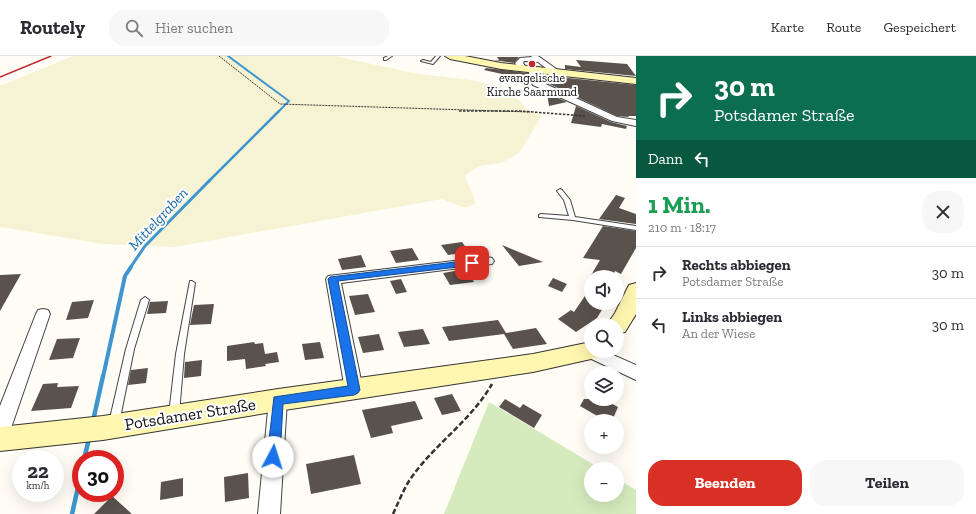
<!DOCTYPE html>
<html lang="de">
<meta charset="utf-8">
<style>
:root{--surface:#fff;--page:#f7f7f7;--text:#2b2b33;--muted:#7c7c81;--line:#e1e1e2;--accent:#d93025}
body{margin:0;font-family:"Zilla Slab",serif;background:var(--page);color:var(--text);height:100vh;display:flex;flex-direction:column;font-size:15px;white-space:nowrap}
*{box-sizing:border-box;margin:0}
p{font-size:13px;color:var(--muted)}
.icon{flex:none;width:22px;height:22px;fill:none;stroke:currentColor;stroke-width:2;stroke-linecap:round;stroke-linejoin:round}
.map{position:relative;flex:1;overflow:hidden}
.sheet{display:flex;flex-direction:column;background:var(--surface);width:340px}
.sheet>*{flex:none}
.guide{background:#0b6e4f;color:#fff;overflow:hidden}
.controls{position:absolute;left:584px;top:214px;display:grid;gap:8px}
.controls a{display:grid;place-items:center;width:40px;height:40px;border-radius:50%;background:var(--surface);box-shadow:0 4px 16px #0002;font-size:20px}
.speed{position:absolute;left:12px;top:394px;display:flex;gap:8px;font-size:20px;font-weight:700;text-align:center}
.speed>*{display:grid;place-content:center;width:52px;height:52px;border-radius:50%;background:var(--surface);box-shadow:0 4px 16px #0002;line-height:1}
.speed small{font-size:10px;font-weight:400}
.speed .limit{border:6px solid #d22;background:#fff;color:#111}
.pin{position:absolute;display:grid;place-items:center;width:34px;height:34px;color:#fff;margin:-17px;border-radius:8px;box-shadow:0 2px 6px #0006}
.me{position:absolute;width:44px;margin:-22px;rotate:5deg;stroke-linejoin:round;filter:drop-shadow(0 0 3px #0008)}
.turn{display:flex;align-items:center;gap:14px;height:84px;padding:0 12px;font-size:18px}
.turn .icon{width:52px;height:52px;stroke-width:2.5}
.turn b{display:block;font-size:28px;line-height:34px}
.then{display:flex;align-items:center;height:38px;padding:0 12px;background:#0003;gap:8px;font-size:15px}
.round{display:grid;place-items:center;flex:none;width:42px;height:42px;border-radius:16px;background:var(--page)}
.headline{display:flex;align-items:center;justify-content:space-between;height:68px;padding:0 12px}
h1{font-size:24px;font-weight:700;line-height:30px;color:#1e9e55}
.action{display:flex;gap:8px;margin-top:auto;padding:8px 12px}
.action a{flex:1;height:46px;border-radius:16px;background:var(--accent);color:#fff;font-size:16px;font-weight:700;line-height:46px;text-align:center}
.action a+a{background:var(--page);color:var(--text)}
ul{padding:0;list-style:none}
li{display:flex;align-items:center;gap:12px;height:52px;padding:0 12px;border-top:1px solid var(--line)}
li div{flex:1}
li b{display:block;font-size:15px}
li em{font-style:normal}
header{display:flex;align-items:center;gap:24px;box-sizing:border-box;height:56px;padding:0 20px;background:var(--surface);border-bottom:1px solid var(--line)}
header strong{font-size:19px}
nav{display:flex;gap:22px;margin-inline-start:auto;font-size:14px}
.search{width:280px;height:36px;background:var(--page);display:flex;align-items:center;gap:10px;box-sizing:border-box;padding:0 14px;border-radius:16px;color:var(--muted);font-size:15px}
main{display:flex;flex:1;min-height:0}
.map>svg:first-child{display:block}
.farmland{fill:#f6f3d4}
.green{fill:#d5ebbd}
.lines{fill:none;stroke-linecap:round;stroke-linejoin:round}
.stream-far4{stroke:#3f96cf;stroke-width:2}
.stream-far3{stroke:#3f96cf;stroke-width:2.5}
.stream-far2{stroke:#3f96cf;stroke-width:3}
.stream-far1{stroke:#3f96cf;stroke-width:4}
.stream{stroke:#3f96cf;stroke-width:4.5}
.building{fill:#5a524d}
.lane-casing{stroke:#444;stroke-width:2}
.street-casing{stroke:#444;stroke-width:2}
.secondary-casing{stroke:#333;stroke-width:2}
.path-far2{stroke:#333;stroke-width:1;stroke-dasharray:2 1;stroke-linecap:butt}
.path-far1{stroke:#333;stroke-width:1.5;stroke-dasharray:2.5 1.5;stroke-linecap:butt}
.path{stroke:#333;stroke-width:2.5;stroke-dasharray:5.5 2.5;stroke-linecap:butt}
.lane{fill:#fff;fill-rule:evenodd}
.street{fill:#fff;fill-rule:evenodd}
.secondary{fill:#fff6b0;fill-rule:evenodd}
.rail{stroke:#c4262e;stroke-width:1.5}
.route{fill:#1a73e8;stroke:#114b97}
.poi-dot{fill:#c4262e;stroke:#fff;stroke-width:1.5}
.labels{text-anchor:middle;stroke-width:4;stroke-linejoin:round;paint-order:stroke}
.far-poi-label{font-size:12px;fill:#111;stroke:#fff}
.water-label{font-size:15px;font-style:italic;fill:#1768a6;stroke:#fff}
.near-street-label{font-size:17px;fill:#111;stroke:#fff}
</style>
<header>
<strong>Routely</strong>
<div class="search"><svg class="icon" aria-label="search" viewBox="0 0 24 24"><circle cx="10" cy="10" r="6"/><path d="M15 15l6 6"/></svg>Hier suchen</div>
<nav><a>Karte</a><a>Route</a><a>Gespeichert</a></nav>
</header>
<main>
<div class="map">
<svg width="636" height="458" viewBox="0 0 636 458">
<rect width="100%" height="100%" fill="#fffdf5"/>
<!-- farmland -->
<path class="farmland" d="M73,0H335L413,17L471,24L501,31L519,44L528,54L542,60L519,97L501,107L480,110L467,118L465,121L475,144V148L467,151H461L442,143L174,191L102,188L0,171V30Z"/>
<!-- green -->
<path class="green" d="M489,346L601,413H591V439H617V423L636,434V458H444Z"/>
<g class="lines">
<!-- stream-far4 -->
<path class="stream-far4" d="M228,0L289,45L278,56"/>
<!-- stream-far3 -->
<path class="stream-far3" d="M209,125L279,55"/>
<!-- stream-far2 -->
<path class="stream-far2" d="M130,212L145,190L210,124"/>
<!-- stream-far1 -->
<path class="stream-far1" d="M103,321L125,220L131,211"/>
<!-- stream -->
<path class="stream" d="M93,365L103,320
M84,403L89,383
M72,458L81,418"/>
</g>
<!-- building -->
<path class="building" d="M497,1H519L514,7L494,4H499Z
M576,4L627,8L636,20L565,13V9L581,11Z
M486,12L528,17L530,27L522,28L502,18L484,14Z
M539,19L636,29V60H629L628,61L617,60L545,26V24H540Z
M547,37L567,46L549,50Z
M576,50L611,66L627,70L626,73L602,68L601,71L571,67Z
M616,139L625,142L619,152L636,158V168L599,163Z
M603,170L636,175V192L621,218L615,215L612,221H590L600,204L583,202Z
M462,186L469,196L448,199L441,189Z
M502,189L543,206L519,210Z
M412,192L419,204L396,207L390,195Z
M361,199L366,211L342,214L338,203Z
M466,213L474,226L450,229L443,217Z
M21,218L0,255V219Z
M553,222L567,228L562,236L548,230Z
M401,223L407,236L396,238L390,225Z
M591,231V247H606L597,262L576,276L558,263L571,254L574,256Z
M368,238L375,256L355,259L349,240Z
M94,244L88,262L66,264L72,246Z
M168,245L166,257L147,258L150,246Z
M214,248L211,268L190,269L194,249Z
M498,264L506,277L536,272L547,288L513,293L504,278L449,285L442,271Z
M423,273L430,288L404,291L398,276Z
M379,278L384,294L363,297L358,281Z
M80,282L73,302L49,304L57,283Z
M254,286L255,288L263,287L265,298L277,296L279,306L265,308L266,310L246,313L245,303L227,305V290Z
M320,286L324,302L305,304L302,288Z
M202,304L201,320L184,322L185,306Z
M148,312L146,327L128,329L131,314Z
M58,327L57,331L79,330L71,352L31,355L43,328Z
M452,338L461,355L442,359L434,342Z
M505,343L520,352L523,348L542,359L534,372L499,351Z
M584,343H603L618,351L612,365H606L580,350Z
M415,345L423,363L391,370L393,377L371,382L362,354Z
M354,399L361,428L311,438L306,408Z
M248,417L249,442L225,446L224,421Z
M183,422V440L160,444L161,426Z
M112,440L132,458H94Z"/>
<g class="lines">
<defs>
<path id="lane" d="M388,0H392L386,4H384V2Z
M436,0H440L433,8L421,5L423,4L431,6Z
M560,133L562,134L570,144L575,161L636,170V174L573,164L539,161V159L541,158L569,160L564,144L557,135Z
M190,225H192L195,227L184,298L179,358L177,361L174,362L171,361L169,358L176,298Z
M145,241L149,244L134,293L119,367L117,370L114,371L111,370L109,367L126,293L141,244Z"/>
<path id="street" d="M531,0H538L562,17L555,19L538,6L524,5L523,7L527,13L520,15L515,7L520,2L532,1Z
M529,12H535L539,25L617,61L636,64V70L612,65L533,29L529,23Z
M487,201L492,202L494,205L492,208L341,227L363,334L360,339L354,341L348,339L345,334L326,223L328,220Z
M43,253L48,254L50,258L9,378L7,384L0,387V350L36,258L38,254Z
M591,290V295H604L636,309V324L585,300L583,296L585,292Z
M278,336L284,339L287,344L280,458H258L269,344L272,339Z"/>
<path id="secondary" d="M445,0H465L501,7L636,22V28L501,13L450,3Z
M636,227V258L625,276L617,278V269H607L615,257L629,229Z
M591,286V295H603L600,301L533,316L278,355L103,384L0,395V371L103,360L278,333L533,298Z"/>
</defs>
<!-- lane casing -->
<use href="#lane" class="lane-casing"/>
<!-- street casing -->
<use href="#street" class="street-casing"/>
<!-- secondary casing -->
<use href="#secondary" class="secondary-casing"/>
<!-- path-far2 -->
<path class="path-far2" d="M219,0L280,48L530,56"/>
<!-- path-far1 -->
<path class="path-far1" d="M459,55H520L585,60"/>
<!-- path -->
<path class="path" d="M393,458C398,447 403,435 409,425C433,389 470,366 492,328"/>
<!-- lane -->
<use href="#lane" class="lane"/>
<!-- street -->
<use href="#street" class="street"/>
<!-- secondary -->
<use href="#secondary" class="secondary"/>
<!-- rail -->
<path class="rail" d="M0,21L51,0"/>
</g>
<!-- route -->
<path class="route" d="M472,204L476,207L475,209L338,225L360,334L358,337L354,339L283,348L280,401L278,405L273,407L269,405L267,401L274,341L348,330L328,223L330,221Z"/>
<!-- markers -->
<circle class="poi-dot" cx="532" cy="8" r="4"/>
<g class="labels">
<!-- far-poi labels -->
<g class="far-poi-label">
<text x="532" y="26">evangelische<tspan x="532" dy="14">Kirche Saarmund</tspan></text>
</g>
<!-- water labels -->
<g class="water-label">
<text transform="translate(158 163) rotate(-47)" y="5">Mittelgraben</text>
</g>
<!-- near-street labels -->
<g class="near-street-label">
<text transform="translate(190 358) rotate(-9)" y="6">Potsdamer Straße</text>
</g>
</g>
</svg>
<div class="controls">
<a><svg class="icon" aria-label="sound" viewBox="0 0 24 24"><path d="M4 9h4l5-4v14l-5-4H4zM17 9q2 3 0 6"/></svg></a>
<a><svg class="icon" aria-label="search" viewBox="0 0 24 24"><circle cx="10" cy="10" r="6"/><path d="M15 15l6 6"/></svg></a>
<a><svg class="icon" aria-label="layers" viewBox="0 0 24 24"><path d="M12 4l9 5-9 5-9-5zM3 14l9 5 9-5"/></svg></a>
<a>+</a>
<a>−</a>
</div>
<div class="speed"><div>22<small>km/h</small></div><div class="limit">30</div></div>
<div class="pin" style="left:472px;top:207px;background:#d93025"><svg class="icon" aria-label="arrive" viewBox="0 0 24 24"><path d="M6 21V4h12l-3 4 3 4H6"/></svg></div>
<svg class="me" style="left:273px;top:401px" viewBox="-20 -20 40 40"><circle r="19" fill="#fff"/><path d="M0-13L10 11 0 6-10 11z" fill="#1a73e8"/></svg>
</div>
<section class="sheet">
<div class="guide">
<div class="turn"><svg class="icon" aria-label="right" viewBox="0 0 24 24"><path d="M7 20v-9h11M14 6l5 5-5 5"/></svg><div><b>30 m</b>Potsdamer Straße</div></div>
<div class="then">Dann<svg class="icon" aria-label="left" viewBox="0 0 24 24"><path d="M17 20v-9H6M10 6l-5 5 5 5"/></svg></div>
</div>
<div class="headline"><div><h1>1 Min.</h1><p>210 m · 18:17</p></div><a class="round"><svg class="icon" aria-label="close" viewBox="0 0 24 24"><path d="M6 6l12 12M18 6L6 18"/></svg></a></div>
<ul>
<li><svg class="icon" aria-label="right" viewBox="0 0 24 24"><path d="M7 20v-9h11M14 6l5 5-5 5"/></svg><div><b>Rechts abbiegen</b><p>Potsdamer Straße</p></div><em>30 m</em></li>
<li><svg class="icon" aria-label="left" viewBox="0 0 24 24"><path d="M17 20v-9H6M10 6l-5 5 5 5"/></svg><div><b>Links abbiegen</b><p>An der Wiese</p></div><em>30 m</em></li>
</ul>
<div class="action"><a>Beenden</a><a>Teilen</a></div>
</section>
</main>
